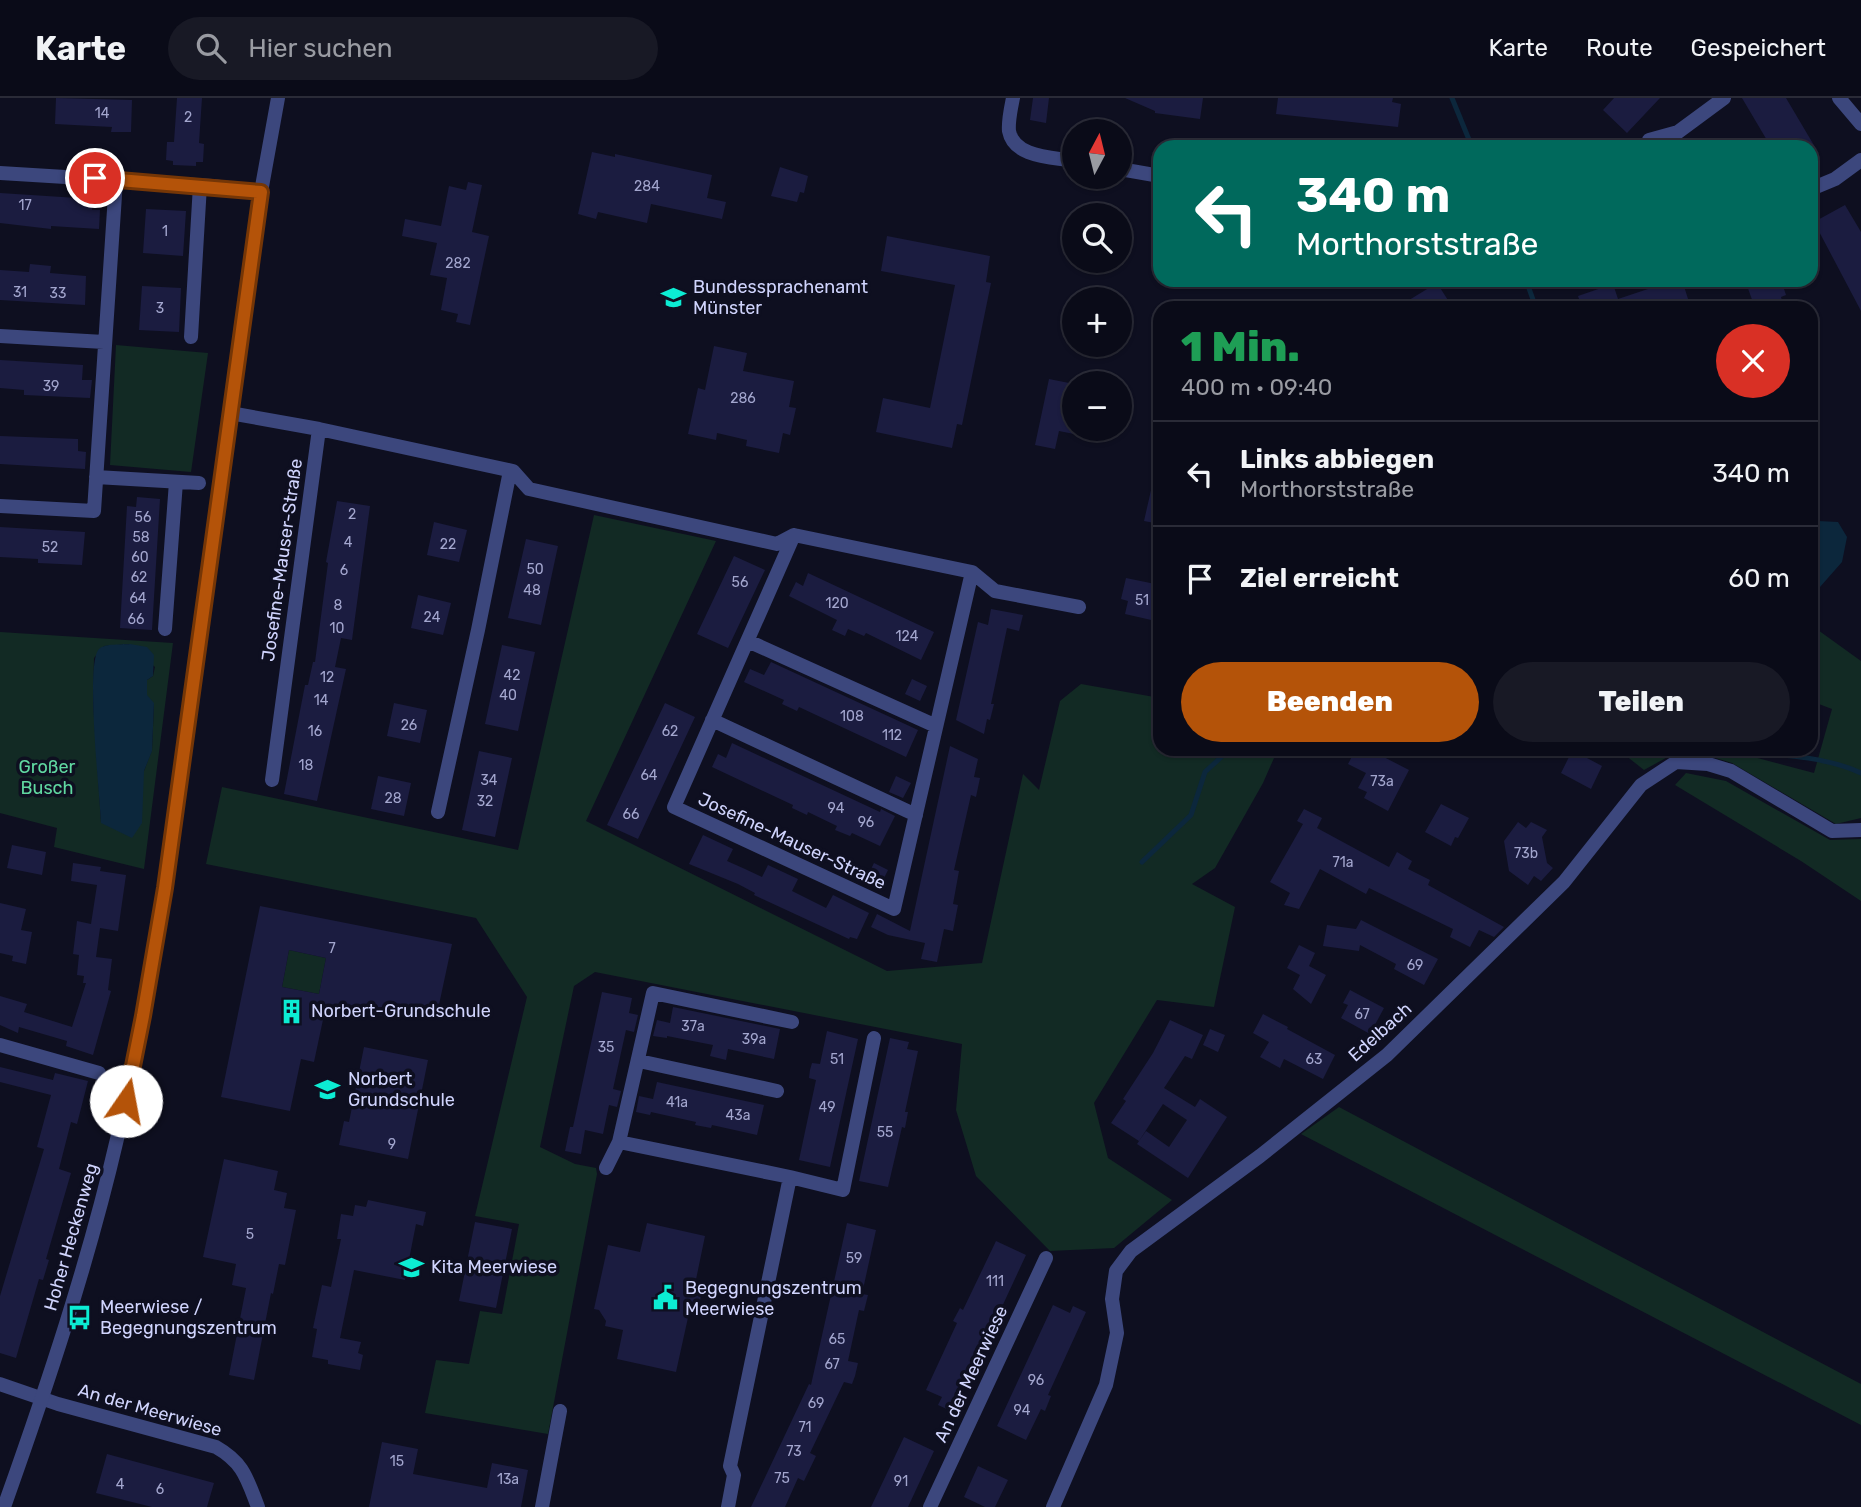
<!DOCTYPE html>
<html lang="de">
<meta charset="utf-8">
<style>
:root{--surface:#0a0b18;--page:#181925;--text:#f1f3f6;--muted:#999ba2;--line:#2a2b37;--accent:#b45309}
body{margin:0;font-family:Rubik,sans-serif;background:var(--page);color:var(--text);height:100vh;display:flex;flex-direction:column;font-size:26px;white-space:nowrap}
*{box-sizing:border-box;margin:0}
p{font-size:23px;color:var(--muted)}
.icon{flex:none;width:38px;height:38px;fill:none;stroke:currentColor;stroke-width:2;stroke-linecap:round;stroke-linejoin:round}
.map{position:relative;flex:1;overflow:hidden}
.sheet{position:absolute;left:1153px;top:203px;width:665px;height:455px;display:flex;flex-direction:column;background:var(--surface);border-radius:21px;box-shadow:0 2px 5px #0004,0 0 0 2px var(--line)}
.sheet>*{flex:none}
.hud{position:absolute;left:1153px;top:42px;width:665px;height:147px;border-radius:21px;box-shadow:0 2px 5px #0004,0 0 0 2px var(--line);background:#00695c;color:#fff;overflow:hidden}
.needle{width:46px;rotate:7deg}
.tools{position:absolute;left:1062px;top:21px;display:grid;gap:14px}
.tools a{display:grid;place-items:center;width:70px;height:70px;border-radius:50%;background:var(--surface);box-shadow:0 2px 5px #0004,0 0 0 2px var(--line);font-size:35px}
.pin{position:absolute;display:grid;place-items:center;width:60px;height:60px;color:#fff;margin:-30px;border:4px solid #fff;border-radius:50%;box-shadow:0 2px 7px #0007}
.me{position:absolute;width:77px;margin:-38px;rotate:12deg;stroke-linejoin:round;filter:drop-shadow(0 0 5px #0008)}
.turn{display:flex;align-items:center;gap:24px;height:147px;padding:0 28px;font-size:32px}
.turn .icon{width:91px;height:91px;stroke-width:2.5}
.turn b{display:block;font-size:49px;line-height:60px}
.round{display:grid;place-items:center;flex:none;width:74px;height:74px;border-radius:37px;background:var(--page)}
.overview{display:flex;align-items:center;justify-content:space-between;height:119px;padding:0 28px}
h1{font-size:42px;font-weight:800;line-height:52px;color:#1e9e55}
.primary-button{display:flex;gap:14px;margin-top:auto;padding:14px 28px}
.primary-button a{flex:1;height:80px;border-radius:42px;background:var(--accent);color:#fff;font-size:28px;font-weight:800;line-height:80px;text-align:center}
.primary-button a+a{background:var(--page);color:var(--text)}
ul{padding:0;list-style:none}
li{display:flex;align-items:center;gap:21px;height:105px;padding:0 28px;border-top:2px solid var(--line)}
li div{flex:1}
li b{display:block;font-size:26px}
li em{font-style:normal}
header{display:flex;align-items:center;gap:42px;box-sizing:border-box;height:98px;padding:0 35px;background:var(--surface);border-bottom:2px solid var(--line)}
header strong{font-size:33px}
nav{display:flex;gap:38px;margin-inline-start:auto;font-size:24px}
.search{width:490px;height:63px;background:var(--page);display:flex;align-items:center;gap:18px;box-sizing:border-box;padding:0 24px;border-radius:38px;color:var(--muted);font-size:26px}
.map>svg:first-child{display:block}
.green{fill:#122a24;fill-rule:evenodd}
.water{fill:#0c273c}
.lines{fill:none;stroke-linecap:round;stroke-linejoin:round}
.stream{stroke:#0c273c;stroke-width:5}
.building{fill:#1b1c40;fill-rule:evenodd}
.minor{stroke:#3c477d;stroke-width:14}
.tertiary{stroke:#3c477d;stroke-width:14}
.route-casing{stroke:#753606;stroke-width:18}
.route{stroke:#b45309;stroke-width:12}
.labels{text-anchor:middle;stroke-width:7;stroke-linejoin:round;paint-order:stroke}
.number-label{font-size:14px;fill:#a3a6ce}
.poi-label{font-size:18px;fill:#d0d4fd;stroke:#0e0f20;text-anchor:start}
.street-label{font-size:18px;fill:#d0d4fd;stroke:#0e0f20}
.park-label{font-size:18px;fill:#60d8a1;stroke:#0e0f20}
</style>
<header>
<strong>Karte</strong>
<div class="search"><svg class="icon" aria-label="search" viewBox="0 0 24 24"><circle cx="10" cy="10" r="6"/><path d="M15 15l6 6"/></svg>Hier suchen</div>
<nav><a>Karte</a><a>Route</a><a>Gespeichert</a></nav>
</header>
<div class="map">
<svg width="1861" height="1409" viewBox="0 0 1861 1409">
<rect width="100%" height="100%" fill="#0e0f20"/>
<!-- green -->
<path class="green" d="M116,247L208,255L191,374L110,367Z
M594,417L716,443L586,723L887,873L982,865L1023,676L1039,692L1060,603L1081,586L1160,600V651H1278L1263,685L1215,770L1192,786L1235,809L1214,909L1157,902L1094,1005L1108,1060L1172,1102L1114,1150L1050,1153L976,1078L956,1012L962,946L595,874L574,888L540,1049L575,1066L596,1070L597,1076L548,1336L425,1315L436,1262L469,1266L480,1213L502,1216L519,1126L475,1118L527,899L476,820L206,766L222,689L518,752Z
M1811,527L1861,563V720L1836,726L1732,665L1709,658L1673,656L1644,672L1625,657L1611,651H1724L1814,675L1832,611L1811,603V558L1814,555L1811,553Z
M0,534L173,545L144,771L54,749L57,730L0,715ZM130,546L155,569L153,578L147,582L146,597L154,606L152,652L144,673L101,724L93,604L94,560L104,548Z
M1686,675L1726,683L1830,742L1861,741V803L1801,763L1675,687Z
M289,852L326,860L319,896L282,889Z
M1339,1009L1861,1286V1327L1301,1036Z"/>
<!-- water -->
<path class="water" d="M1818,423L1838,424L1847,439L1842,464L1820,489L1811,492V427Z
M130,546L147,549L154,557L153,578L147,582V597L154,605L152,653L144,673L142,725L132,740L101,725C100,698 85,566 99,551C105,545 122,547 130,546Z"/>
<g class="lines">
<!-- stream -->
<path class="stream" d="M1452,0L1472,49
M1526,182L1536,210
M1717,651C1762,656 1821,656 1861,675
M1142,764L1191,717L1205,674L1230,651"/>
</g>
<!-- building -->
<path class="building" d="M56,0L132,2L131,34H111L112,29L55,26Z
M177,0H202L199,45L204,46L203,64H196V68L173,67V63L166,62L167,44H174Z
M1033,0H1049L1046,25L1030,22Z
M1125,0H1203L1200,21L1155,15V13Z
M1278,0H1393L1392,4L1401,6L1398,29L1276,16Z
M1614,0H1660L1627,35L1603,12Z
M1742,0H1786L1815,49H1771Z
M592,54L615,59V56L712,77L707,100L726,104L722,121L651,106L647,125L598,114L596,121L578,116Z
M780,69L808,78L804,95L800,94L797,104L771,98Z
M468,84L482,87L472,134L489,138L470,227L456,224L458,216L441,212L447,180L430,177L437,145L402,138L405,121L441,128L449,88L466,92Z
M0,95L93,101L92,112H100L99,131L51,128V131L0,125Z
M1845,107L1861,134V213L1814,124Z
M146,111L186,113L183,158L143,155Z
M887,138L990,158L986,184L991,185L962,327L957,326L952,350L876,334L883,300L930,310L955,187L881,173Z
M30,166L51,168L50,175L86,178L85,207L0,202V172L29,174Z
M1661,182H1682L1689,204L1677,210H1582L1578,198L1613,186L1618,201L1654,189L1653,185Z
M1745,182H1781L1786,197L1781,199L1784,210H1755Z
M1437,185L1453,210H1396Z
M142,188L181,190L179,234L139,232Z
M714,248L747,255L743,273L794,283L789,309L796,310L790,337L783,335L779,355L746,348L747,342L717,335L716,342L688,336L698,290L705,292Z
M0,262L83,267L82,282H92L90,300L24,297V292L0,290Z
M1049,281L1074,286V336L1059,333L1055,351L1035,347Z
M0,338L78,341V353L86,354L85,371L0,366Z
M1154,379L1160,380V426L1144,423Z
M137,399L160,401L152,532L120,530L127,408L136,409Z
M337,403L370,408L352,542L341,540L335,569L346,571L317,703L284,696L305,587H308L313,564H315L328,465L326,464Z
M434,424L467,432L459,464L427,457Z
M0,429L85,434L82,467L38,465V461L0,459Z
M526,441L558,448L541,527L508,520Z
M734,458L765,472L728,550L697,536Z
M808,475L934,534L921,562L866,535L864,538L848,531L845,538L832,532L837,522L789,498L796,484L803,488Z
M1126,480L1160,487V524L1125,516L1128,503L1121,501Z
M418,497L451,505L443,537L411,530Z
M991,511L1023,517L1019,533L1007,530L991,606H994L990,622L987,621L984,636L956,622L978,524L988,527Z
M502,547L535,554L518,633L485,626Z
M771,564L918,632L906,659L799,609L797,613L782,606L784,602L744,584L750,571L764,577Z
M912,581L927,588L920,603L905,596Z
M394,605L427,612L420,645L387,638Z
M665,605L695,619L638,741L607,727Z
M732,645L880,714L881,711L895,718L880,748L852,735L850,738L835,732L837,728L808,714L807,717L792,710L793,707L712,669L718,656L726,660Z
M950,648L978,661L974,679L980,680L976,699L971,697L954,772L959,773L953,806L958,807L953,833L944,831L937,864L921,861L925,845L888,837L871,829L877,816L910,833Z
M1356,651H1362L1375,658L1376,655L1409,672L1388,713L1364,700L1367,694L1358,690L1366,675L1348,666Z
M1573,651H1592L1587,660L1602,668L1591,691L1561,675Z
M479,653L512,660L495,739L462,732Z
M378,678L411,685L404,718L371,711Z
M896,678L911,685L903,700L889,694Z
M1441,706L1469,720L1458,740L1455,739L1451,748L1425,734Z
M1304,711L1322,720L1317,730L1389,769L1397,754L1412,763L1408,771L1430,782L1428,787L1504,829L1494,839L1479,832L1470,849L1450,839L1453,831L1369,790L1366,796L1320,771L1299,811L1284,807L1290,795L1270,784L1303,726L1297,723Z
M1518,724L1526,730L1531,724L1547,732L1542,739L1547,765L1553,770L1541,783L1534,778L1528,787L1509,773L1504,743Z
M703,737L733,751L727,763L745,771L762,779L768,767L798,781L792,793L826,810L833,797L869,815L857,841L850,839L849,841L754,797L755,795L738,786L689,766Z
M12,747L46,754L42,777L7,770Z
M73,765L101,769L100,773L126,777L118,833L100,830L96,859L112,861L108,892L111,893L93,957L66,948L67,943L19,929L18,935L0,927V898L27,906L24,914L72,929L86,885H83L84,878L77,877L79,857L73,856L77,823L91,826L97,787L71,783Z
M874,765L888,772L881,786L867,779Z
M0,805L26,811L21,832L32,834L26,866L12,863L13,858L0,855Z
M260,808L452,846L437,916L385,905L382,918L336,909L334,919L324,917L314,964L301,961L290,1013L221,999ZM289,852L326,860L319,896L282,889Z
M1361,822L1438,861L1424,887L1394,871L1396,866L1360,847L1359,853L1323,848L1327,827L1356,831Z
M1299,847L1315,855L1309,868L1326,877L1311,906L1293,891L1300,877L1287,870Z
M1350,892L1384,910L1370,936L1341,920L1348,907L1343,905Z
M602,894L632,900L629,915L638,917L634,934L626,932L613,991L621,993L617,1009L609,1007L603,1036L585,1032L581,1056L565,1053L570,1029H573Z
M673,909L780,931L774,961L728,951L726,962L710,958L713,947L667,938V940L653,938L657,922L670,925Z
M1263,916L1288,929L1287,931L1335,957L1323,981L1284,961L1280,970L1260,959L1269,944L1253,935Z
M1170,922L1203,937L1192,961L1185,958L1164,990L1195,1009L1200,1001L1227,1019L1188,1080L1137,1046L1146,1033L1169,1049L1187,1022L1163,1006L1139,1043L1111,1025L1126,1003L1123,1001L1153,955Z
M1210,931L1225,937L1218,954L1203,947Z
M827,933L858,941L830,1069L799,1062L816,982L809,980L810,972L812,965L820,966Z
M890,940L909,944L907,951L918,953L905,1014H908L905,1030L902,1029L888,1089L859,1083Z
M364,949L428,962L408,1061L339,1047L344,1023L349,1024Z
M0,969L53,982L55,975L88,983L77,1026L71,1024L59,1071L71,1075L46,1161L49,1162L43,1182L39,1181L16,1260L0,1255V1198L44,1051L37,1049L51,997L0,984Z
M657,984L764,1007L757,1037L712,1027L711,1030L695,1027L696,1024L651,1014L650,1017L636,1014L639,998L653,1001Z
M224,1061L278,1073L274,1092L287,1095L284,1110L296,1112L285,1167L279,1166L273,1196L271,1195L254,1282L229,1277L246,1190L232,1187L236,1166L203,1159Z
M368,1102L426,1114L423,1128L416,1126L405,1182L354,1172L340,1240L361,1244L358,1255L363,1257L360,1272L328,1266V1262L312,1259L317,1231L313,1230L322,1187L331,1189L341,1141H337L341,1116L353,1118L355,1107L366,1109Z
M475,1124L512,1131L496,1210L459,1203Z
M647,1125L705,1138L693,1196L701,1198L697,1217L689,1215L676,1274L617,1261L623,1232L605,1228L606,1223L599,1212L594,1211L608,1147L640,1154Z
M847,1125L876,1132L862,1196L868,1197L864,1213L859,1212L848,1263L858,1265L855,1278L852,1286L844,1284L810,1355L816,1358L804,1383L798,1380L785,1409H751L809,1286L811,1287Z
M996,1143L1026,1157L953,1314L938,1307L942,1299L926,1292L957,1225L953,1223L960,1210L963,1212Z
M1053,1207L1070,1215L1073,1208L1086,1214L1048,1297L1051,1298L1045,1313L1041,1311L1026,1342L997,1328Z
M904,1339L934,1353L908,1409H871Z
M382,1344L418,1351L413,1376L487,1390L492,1365L528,1372L521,1409H369Z
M107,1356L214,1385L207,1409H152L96,1395Z
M978,1368L1008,1382L995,1409H985L964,1399Z"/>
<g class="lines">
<!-- minor -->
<path class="minor" d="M1013,0C1011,10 1008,23 1009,33C1014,60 1053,59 1074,63
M1839,0L1861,26
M1649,42L1678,34L1724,0
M1120,71L1160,78
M0,75L212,88L261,94
M1811,91L1835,81L1861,62
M0,238L104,244
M191,239L200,87
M230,315L319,331L513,373L529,391L777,446L794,437L972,474L995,493L1079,509
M96,379L199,385
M0,408L94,413L116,82
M794,437L674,709L894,811L972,474
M165,531L176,384
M748,543L936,628
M712,622L916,717
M272,682L319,331
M438,714L478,532L510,373
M0,947L99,975
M639,963L777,993
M606,1070L619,1044
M790,1079L619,1044L653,895L792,924
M0,1286L58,1306L216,1349C244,1365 247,1381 258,1409
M542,1409L560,1313
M728,1409L734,1377L730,1368L790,1079L843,1092L874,940
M930,1409L1046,1160
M1053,1409L1106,1287L1117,1235L1112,1201L1116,1173L1131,1153L1260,1058L1387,957L1564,784L1641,687L1676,664L1708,666L1731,673L1832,733L1861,732"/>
<!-- tertiary -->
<path class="tertiary" d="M4,1409C47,1288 88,1166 117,1041C151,894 171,745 192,595C215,428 237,261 261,94L278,0"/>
</g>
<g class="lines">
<defs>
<path id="route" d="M95,80L261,94L165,790L143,918L126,1003"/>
</defs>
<!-- route casing -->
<use href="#route" class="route-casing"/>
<!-- route -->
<use href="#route" class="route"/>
</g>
<!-- icons -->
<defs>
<symbol id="university-bare" viewBox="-9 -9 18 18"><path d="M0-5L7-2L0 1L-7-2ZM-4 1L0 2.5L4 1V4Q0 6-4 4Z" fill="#0cecd3" stroke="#0e0f20" stroke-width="2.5" paint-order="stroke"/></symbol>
<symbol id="building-bare" viewBox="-9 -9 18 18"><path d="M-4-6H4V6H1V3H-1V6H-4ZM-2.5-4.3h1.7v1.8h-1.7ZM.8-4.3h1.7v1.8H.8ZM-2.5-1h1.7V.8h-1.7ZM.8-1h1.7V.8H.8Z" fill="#0cecd3" stroke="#0e0f20" stroke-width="2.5" paint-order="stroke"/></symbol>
<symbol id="school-bare" viewBox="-9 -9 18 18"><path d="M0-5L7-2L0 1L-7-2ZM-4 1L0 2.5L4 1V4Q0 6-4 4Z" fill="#0cecd3" stroke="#0e0f20" stroke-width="2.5" paint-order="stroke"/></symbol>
<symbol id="civic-bare" viewBox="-9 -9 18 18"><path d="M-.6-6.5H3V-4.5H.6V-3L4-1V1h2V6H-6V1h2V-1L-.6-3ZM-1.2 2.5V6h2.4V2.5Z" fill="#0cecd3" stroke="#0e0f20" stroke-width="2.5" paint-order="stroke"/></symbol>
<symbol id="bus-bare" viewBox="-9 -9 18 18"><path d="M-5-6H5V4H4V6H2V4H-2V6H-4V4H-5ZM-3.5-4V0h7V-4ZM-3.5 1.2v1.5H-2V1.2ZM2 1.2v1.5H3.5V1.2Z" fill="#0cecd3" stroke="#0e0f20" stroke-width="2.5" paint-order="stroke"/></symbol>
</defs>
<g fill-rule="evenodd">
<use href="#university-bare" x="656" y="182" width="35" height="35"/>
<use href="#building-bare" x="274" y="896" width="35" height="35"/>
<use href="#school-bare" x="310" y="974" width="35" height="35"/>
<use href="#school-bare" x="394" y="1152" width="35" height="35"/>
<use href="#civic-bare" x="648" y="1182" width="35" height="35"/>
<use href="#bus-bare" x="62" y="1202" width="35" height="35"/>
</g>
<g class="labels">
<!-- number labels -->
<g class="number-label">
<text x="102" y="20">14</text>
<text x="188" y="24">2</text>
<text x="647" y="93">284</text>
<text x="25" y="112">17</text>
<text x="165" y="138">1</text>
<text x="458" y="170">282</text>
<text x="20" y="199">31</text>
<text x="58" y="200">33</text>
<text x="160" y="215">3</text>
<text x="51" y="293">39</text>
<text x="743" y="305">286</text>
<text x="352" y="421">2</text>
<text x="143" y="424">56</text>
<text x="141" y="444">58</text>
<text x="348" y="449">4</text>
<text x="448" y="451">22</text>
<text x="50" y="454">52</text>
<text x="140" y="464">60</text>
<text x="535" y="476">50</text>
<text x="344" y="477">6</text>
<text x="139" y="484">62</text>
<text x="740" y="489">56</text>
<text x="532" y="497">48</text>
<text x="138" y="505">64</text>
<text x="1142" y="507">51</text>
<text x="837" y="510">120</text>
<text x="338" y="512">8</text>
<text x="432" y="524">24</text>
<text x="136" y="526">66</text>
<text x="337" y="535">10</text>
<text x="907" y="543">124</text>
<text x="512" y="582">42</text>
<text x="327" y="584">12</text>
<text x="508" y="602">40</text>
<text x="321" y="607">14</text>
<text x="852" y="623">108</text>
<text x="409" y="632">26</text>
<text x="315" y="638">16</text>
<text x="670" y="638">62</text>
<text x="892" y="642">112</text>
<text x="306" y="672">18</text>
<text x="649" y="682">64</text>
<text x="489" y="687">34</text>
<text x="1382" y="688">73a</text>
<text x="393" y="705">28</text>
<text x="485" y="708">32</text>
<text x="836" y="715">94</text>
<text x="631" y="721">66</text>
<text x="866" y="729">96</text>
<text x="1526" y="760">73b</text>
<text x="1343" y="769">71a</text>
<text x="332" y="855">7</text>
<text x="1415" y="872">69</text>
<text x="1362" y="921">67</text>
<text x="693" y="933">37a</text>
<text x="754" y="946">39a</text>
<text x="606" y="954">35</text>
<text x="837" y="966">51</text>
<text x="1314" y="966">63</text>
<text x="677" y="1009">41a</text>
<text x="827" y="1014">49</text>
<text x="738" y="1022">43a</text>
<text x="885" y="1039">55</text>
<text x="392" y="1051">9</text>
<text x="250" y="1141">5</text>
<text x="854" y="1165">59</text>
<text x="995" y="1188">111</text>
<text x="837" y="1246">65</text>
<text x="832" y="1271">67</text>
<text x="1036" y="1287">96</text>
<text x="816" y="1310">69</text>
<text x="1022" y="1317">94</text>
<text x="805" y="1334">71</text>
<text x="794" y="1358">73</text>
<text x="397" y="1368">15</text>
<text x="782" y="1385">75</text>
<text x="508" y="1386">13a</text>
<text x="901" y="1388">91</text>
<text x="120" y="1391">4</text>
<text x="160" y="1396">6</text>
</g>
<!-- poi labels -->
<g class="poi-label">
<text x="693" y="195">Bundessprachenamt<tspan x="693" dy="21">Münster</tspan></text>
<text x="311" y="919">Norbert-Grundschule</text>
<text x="348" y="987">Norbert<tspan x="348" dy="21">Grundschule</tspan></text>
<text x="431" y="1175">Kita Meerwiese</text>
<text x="685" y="1196">Begegnungszentrum<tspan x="685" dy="21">Meerwiese</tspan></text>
<text x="100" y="1215">Meerwiese /<tspan x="100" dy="21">Begegnungszentrum</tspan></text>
</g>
<!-- street labels -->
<g class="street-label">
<text transform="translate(282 462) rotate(-82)" y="6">Josefine-Mauser-Straße</text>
<text transform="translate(792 743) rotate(25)" y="6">Josefine-Mauser-Straße</text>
<text transform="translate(1380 934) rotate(-42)" y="6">Edelbach</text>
<text transform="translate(71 1139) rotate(-74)" y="6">Hoher Heckenweg</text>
<text transform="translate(971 1276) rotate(-65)" y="6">An der Meerwiese</text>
<text transform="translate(150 1312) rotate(16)" y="6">An der Meerwiese</text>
</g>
<!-- park labels -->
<g class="park-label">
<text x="47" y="675">Großer<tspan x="47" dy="21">Busch</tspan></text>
</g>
</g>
</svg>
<div class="tools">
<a><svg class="needle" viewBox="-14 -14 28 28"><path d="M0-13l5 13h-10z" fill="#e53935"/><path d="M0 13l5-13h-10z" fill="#999ba2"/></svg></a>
<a><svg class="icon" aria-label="search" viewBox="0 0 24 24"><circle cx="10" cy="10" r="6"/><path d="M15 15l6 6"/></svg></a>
<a>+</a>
<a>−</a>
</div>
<div class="pin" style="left:95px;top:80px;background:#d93025"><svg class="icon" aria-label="arrive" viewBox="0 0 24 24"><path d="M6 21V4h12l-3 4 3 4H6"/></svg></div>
<svg class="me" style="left:126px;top:1003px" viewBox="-20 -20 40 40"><circle r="19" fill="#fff"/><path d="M0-13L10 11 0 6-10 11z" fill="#b45309"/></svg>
<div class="hud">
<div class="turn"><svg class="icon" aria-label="left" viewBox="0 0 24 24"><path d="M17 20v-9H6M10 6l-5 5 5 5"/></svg><div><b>340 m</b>Morthorststraße</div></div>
</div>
<section class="sheet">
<div class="overview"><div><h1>1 Min.</h1><p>400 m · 09:40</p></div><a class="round" style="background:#d93025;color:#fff"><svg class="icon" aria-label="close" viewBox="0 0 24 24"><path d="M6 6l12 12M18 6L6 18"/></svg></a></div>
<ul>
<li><svg class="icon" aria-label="left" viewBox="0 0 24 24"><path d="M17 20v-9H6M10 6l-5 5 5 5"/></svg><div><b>Links abbiegen</b><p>Morthorststraße</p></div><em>340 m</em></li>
<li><svg class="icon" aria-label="arrive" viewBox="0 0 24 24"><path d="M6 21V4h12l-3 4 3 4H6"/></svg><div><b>Ziel erreicht</b></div><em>60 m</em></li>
</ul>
<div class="primary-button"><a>Beenden</a><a>Teilen</a></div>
</section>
</div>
